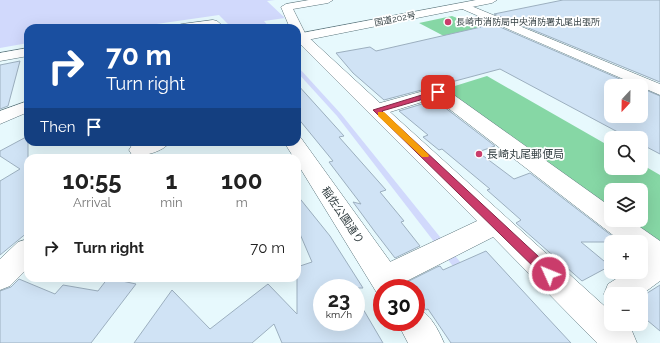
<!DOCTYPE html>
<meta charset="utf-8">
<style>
:root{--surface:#fff;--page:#f6f6f6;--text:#222;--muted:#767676}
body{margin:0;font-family:Raleway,"Noto Sans JP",sans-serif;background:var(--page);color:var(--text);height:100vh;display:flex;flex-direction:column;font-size:15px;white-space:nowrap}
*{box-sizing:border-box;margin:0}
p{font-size:13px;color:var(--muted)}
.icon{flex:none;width:22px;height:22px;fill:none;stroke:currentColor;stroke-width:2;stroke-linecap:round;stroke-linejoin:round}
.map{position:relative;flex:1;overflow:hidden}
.panel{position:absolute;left:24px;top:154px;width:277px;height:128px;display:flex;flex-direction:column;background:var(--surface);border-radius:12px;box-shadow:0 4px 16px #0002}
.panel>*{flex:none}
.top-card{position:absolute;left:24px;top:24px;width:277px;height:122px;border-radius:12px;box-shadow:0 4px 16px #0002;background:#1a4fa0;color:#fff;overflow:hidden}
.needle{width:26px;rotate:202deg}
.fabs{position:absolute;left:604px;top:79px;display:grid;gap:8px}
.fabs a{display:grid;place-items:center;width:44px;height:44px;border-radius:8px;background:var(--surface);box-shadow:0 4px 16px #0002;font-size:20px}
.speed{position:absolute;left:313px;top:279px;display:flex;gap:8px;font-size:20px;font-weight:700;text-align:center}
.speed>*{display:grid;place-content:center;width:52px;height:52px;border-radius:50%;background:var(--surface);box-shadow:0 4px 16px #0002;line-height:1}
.speed small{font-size:10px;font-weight:400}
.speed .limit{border:6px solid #d22;background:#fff;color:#111}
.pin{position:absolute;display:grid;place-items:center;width:34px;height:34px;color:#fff;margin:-17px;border-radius:8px;box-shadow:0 2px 6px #0006}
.me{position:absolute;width:44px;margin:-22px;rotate:314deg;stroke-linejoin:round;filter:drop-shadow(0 0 3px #0008)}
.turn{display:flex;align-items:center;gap:14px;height:84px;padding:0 16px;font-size:18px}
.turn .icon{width:52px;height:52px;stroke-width:2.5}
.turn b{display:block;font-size:28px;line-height:34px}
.then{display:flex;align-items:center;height:38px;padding:0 16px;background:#0003;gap:8px;font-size:15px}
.eta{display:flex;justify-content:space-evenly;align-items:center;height:68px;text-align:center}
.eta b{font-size:24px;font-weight:700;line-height:28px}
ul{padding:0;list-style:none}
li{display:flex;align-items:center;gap:12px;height:52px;padding:0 16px}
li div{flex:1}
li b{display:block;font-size:15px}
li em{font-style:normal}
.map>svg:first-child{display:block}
.green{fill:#86d7a5}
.water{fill:#d1d9fc}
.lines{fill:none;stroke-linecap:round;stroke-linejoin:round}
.stream{fill:#d1d9fc;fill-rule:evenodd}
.building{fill:#d0e3f5;stroke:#9cafbf}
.minor-casing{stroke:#5b757c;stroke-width:1}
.tertiary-casing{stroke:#5b757c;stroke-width:1}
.trunk-casing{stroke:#5b757c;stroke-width:1}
.minor{fill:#fff;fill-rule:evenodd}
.tertiary{fill:#fff;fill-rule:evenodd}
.trunk{fill:#fff;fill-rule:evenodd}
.route{fill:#ca3c6b;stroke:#832746}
.slow{fill:#f59e0b}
.poi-dot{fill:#ca3c6b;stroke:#fff;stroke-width:1.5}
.labels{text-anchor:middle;stroke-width:3.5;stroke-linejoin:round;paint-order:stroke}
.far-street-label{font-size:9px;fill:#333f42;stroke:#fff}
.far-poi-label{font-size:9px;fill:#333f42;stroke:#fff;text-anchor:start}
.poi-label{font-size:11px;fill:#333f42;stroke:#fff;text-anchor:start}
.street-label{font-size:11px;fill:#333f42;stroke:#fff}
</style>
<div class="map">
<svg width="660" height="343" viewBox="0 0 660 343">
<rect width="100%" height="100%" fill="#e7f9fd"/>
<!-- green -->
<path class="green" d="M452,16L481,28L503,67L419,23Z
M487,76L611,147V168H641V164L660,175V241L624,220H641V190H611V211L442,90Z"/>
<!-- water -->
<path class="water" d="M0,0H275L267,1L285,18L264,21L270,28H232L219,15L129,28H28V43L0,48Z"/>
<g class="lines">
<!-- stream -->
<path class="stream" d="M297,68H299L341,114L465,268L467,271L465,274L462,275L459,274L337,116L297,72Z"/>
</g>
<!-- building -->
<path class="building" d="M563,0H660V82L494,14Z
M477,17L636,86H611V116H641V88L660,96V154L641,144V138H629L500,69L384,100L353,73L336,53L370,47L376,51L481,27L464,20Z
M20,61L8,106L0,109V65Z
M297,84L344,136L339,137L386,190L380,192L404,221L401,222L420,246L395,258L375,232L353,202L361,204L329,162L333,161L297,117Z
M435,100L495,146L478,152L514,179L530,173L620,242H581L610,266L582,281L516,223L521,220L487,190L490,189L442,149L439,150L423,137L428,135L399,111Z
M28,136V232L0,255V181L20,169L0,156V151Z
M297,195L330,236L363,288H322V322H356V297L383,343H282L274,324L252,343H134L172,290L210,329L268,284L297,314V267L312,262L297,227Z
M486,251L544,314L571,343H451L428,309L426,310L416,295V288H411L407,282L437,267L440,266L443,270Z
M108,278L136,284L91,343H0V291L11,287L19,279L55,294L63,285L98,291Z
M660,285V331L641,315V297Z"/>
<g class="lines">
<defs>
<path id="minor" d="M309,0H333L328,3L293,9L306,35L380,103L438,87L444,88L611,207V220H630L660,241V281L641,295V294H611V305L608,304L604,294L608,284L627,272H641V262L645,260L641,257V242H622L435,98L390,112L611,312V324H624L632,331L637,343H597L493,237L395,287L382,288V290L375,287L370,278L375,269L477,221L297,41V28H290L281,7L286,4Z
M464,3L660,84V95L460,8L459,6L460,4Z
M141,142H170C163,152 143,157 132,155L129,150L132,145Z
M28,239V268L10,286L0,290V259L18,242Z"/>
<path id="tertiary" d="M213,20L217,21L225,28H176L178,25L182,24Z
M28,48V56L0,61V53Z
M297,137L301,138L402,278L406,288H382V298H380L297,163V158H294L284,142H297Z
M416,308C430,313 438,329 444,343H408L397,322H416Z"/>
<path id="trunk" d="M476,0H497L492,3L297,42V34Z
M28,101V112L0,124V111Z"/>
</defs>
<!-- minor casing -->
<use href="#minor" class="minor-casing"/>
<!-- tertiary casing -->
<use href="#tertiary" class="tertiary-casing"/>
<!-- trunk casing -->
<use href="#trunk" class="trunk-casing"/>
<!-- minor -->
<use href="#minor" class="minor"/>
<!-- tertiary -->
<use href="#tertiary" class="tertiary"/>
<!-- trunk -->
<use href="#trunk" class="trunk"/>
</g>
<!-- route -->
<path class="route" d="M438,90L441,91V94L382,111L553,270L555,274L553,277L549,279L544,277L373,110Z"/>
<!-- slow -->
<path class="slow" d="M378,112H384L428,154L429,156L428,157H422L378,116Z"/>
<!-- markers -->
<g class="poi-dot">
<circle cx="448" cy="22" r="4"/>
<circle cx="479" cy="154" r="4"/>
</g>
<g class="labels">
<!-- far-street labels -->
<g class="far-street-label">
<text transform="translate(395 19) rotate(-11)" y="3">国道202号</text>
</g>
<!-- far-poi labels -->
<g class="far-poi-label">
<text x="456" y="25">長崎市消防局中央消防署丸尾出張所</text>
</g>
<!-- poi labels -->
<g class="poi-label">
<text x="487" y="158">長崎丸尾郵便局</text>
</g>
<!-- street labels -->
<g class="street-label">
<text transform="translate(343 215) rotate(56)" y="4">稲佐公園通り</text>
</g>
</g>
</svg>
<div class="fabs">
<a><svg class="needle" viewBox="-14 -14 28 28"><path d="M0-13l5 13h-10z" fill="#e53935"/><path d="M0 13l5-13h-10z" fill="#767676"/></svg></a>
<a><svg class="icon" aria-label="search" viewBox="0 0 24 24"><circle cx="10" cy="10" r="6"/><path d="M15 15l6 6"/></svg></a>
<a><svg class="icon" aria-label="layers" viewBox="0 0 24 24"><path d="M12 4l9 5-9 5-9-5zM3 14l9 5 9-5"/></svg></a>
<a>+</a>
<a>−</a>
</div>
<div class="speed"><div>23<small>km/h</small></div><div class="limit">30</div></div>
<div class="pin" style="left:438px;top:92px;background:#d93025"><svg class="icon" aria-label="arrive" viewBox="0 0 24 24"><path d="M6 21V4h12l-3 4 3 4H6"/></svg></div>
<svg class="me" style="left:549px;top:274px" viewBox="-20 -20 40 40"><circle r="17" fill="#ca3c6b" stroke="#fff" stroke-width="3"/><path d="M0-11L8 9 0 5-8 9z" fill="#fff"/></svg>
<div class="top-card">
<div class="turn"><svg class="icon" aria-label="right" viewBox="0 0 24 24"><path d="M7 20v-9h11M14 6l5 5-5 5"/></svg><div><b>70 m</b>Turn right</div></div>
<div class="then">Then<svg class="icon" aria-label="arrive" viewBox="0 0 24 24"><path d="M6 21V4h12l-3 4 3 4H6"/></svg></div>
</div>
<section class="panel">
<div class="eta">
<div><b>10:55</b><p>Arrival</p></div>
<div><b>1</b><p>min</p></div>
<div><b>100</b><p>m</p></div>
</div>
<ul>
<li><svg class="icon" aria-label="right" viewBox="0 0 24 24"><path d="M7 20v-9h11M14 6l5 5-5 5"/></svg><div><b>Turn right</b></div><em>70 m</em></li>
</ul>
</section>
</div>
